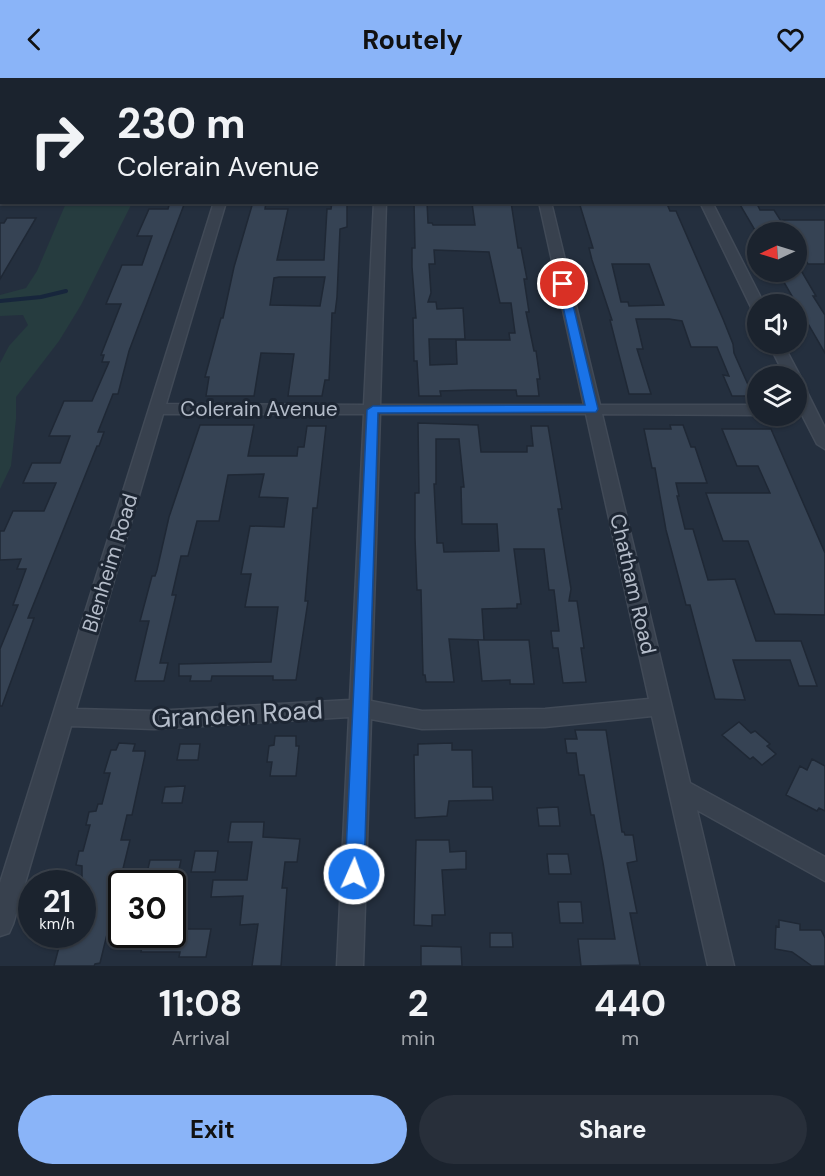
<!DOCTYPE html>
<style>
:root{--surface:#1b232e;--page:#282f3a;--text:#f1f3f6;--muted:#a0a4aa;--line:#39404a;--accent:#8ab4f8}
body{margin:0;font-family:"DM Sans",sans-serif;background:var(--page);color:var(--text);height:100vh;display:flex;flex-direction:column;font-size:22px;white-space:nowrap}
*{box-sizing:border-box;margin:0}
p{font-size:20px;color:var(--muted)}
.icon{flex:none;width:33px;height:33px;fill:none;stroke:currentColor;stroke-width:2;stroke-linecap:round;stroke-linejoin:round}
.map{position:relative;height:888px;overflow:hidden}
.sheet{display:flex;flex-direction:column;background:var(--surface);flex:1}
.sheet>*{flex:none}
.guide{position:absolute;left:0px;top:0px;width:825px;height:126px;box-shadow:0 2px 4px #0004,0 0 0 2px var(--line);background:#1b232e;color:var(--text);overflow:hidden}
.needle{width:39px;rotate:266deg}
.fabs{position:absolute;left:747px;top:144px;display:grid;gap:12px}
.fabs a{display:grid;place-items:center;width:60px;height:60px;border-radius:50%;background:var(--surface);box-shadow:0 2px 4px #0004,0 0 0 2px var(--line);font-size:30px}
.speed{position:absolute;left:18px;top:792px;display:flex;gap:12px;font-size:30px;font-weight:700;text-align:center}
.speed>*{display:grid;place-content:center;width:78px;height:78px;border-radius:50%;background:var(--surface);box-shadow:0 2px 4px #0004,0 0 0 2px var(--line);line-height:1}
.speed small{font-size:15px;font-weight:400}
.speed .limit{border:3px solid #111;border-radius:9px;background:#fff;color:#111}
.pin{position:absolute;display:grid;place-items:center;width:51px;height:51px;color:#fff;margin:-26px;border:3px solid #fff;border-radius:50%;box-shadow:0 2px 6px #0007}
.me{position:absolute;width:66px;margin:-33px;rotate:2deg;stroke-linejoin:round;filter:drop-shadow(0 0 4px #0008)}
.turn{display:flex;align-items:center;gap:21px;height:126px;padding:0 18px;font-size:27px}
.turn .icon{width:78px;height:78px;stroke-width:2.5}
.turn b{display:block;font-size:42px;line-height:51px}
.eta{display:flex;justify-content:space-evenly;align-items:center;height:102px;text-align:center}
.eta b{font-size:36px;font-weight:700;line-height:42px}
.button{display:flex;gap:12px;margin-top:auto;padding:12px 18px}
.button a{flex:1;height:69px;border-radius:36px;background:var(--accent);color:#111;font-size:24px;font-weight:700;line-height:69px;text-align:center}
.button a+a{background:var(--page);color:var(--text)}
header{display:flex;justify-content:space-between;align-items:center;height:78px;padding:0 18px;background:var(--accent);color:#111;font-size:27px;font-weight:700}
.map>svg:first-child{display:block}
.green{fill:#263c3f}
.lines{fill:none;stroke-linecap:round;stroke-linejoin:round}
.stream{stroke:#17263c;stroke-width:4}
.building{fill:#364354;stroke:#1f2835;stroke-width:1.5;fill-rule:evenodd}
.service-casing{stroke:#414a57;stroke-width:3}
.minor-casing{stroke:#414a57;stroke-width:3}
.primary-casing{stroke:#414a57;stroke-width:3}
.service{fill:#38414e;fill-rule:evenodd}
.minor{fill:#38414e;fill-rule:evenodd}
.primary{fill:#56606e;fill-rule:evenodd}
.route{fill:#1a73e8;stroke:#114b97;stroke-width:1.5}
.labels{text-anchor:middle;stroke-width:6;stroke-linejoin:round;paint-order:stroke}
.street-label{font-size:21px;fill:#b4bcc9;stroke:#1d2633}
.near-street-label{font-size:26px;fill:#b4bcc9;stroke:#1d2633}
</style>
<header><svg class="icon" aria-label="back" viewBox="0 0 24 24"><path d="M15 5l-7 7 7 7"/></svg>Routely<svg class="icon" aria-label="heart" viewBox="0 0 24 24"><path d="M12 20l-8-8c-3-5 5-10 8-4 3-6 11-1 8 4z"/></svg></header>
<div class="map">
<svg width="825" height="888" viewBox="0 0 825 888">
<rect width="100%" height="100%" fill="#242f3e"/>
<!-- green -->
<path class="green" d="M66,125H132L81,227L59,263L16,319V341L11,388L0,411V285L9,268L28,247L23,237L0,238V217L26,210L37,193Z"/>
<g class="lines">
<!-- stream -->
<path class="stream" d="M0,223L41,219L66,213"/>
</g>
<!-- building -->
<path class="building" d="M170,124H185L129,273L118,316H113L98,354H104L99,368H97L28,540H34L2,628H0V571L18,527H13L26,491H17L21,481L0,482V453H4L13,433H44L56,405H23L32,385H60L70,358H49L64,323H92L109,284H102L104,277H101L121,226H106L122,187H142L152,158H137L149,131H168Z
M253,124H266L265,131H288L277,182H324L327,131H331L332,124H347V149L340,151L337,219L335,235H332L329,302H325L322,318H288L294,276L261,275L254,318H206L209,299H205L221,240H223L234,189ZM279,199H325L320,228L270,227L274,200Z
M414,124H427L428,145H432L433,147H475L472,125L511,124L518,170H521L527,201H524L529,234H526L534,273H536L540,301H537L539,318H517L516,312H472L440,313L441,318H419L417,283H414L413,240H416L412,189V170H415ZM434,172L489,174L500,225H511L515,255H509L510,262H456L457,286L430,287L429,261H465L463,230L437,231L436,224H428L431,215L429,186H435Z
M579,124L667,126L670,133H676L723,241L733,266L734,275L753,318H732L723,297L729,298L717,269H691L682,243L669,241H636L643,271H637L651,316H629L610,242H612L592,182L589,170H593ZM612,186H649L664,227L629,228L628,224H621Z
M756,124L760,132H774L788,154H756L739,125Z
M7,140H36L0,201V145H4Z
M783,142H825V186H808L796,167V154H789Z
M778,194H802L816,218H813L825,237V275Z
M418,345L478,347L481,374H527V368H533L531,348H548L562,431H558L571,511L569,523H577L584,570H581L586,604L563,605L558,570H553L551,553H559L554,512H549L544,471H514L521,526H517V530L482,531L484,562L449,561L454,604H426L425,597H423L421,512H417L415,460V415H419ZM436,361H459L464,409H461L462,446H497L499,473L444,474L443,465H437L434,406H436Z
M200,347H254L248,378H297L298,369H304L307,348H326L317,430H313L305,523H308L296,602H273V598H212L211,603H190L191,598H179V586L271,584L278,529H245L251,496H241L250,448L284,449L288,420L259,419L264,396L228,397L219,443H197L188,478H181L172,517H176L160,585H168L164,603H135L149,543H140L152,498H155L157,492L169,439Z
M670,347H683L691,369H695L707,405H676L679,418H677L685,451H693L708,502L735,501L756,563H801L817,608H799L790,582H733L745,622L715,621L690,527H686L666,452L655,390H652L644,351H671Z
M722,351H771L825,475V537L775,536L748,463H723L706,415H770L758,388H737Z
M478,562H529L534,606H510V602L482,603Z
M739,644L751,655L755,653L770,666L767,668L776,676L762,687L753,679L750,681L722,657Z
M575,652H606L622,754H624L625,757H633L637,783L627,785L637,835H630L640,887L581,888L578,861H615L603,785L594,737H591L584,697H579L576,675H567L565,661H577Z
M275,658H296V668H299L296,698H270L272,684H267L269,668L274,667Z
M119,665L135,666L133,673H145V677L132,737H127L121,762H130L100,885L95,886L94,888H54L59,869H65L68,859H82V788L76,787L79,773H83L90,747H86L89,734L96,733L98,726H102L110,695H104L111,672H116Z
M452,665V672H472L473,709H492L493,722L449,723L447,738L415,740L414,677H418V666Z
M180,666H200L198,682H177Z
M812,681L825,688V733L819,730L817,733L786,717L800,688L807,692Z
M185,708L182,725H162L165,709Z
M558,729L560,748H539L537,730Z
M231,744H264L263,759L300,761L297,784H285L282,810H287L281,888H252L258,846L240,847L243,818L211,819L213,802H247L252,764H228Z
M416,762H449L450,774L466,773V791L442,792L445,837H432V848L414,847Z
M195,773H218L215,794H191Z
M547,776H568L571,796H549Z
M150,782H181L176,806H151L153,795H147Z
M558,824H581L583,845H560Z
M779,842L800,846V852H821L825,860V888H812L792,874L775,871L776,848L779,849Z
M184,851H211L206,879H179L180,874H141L144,856H183Z
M490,855H512L513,869H490Z
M421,868L461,869L462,888H421Z"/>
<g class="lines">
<defs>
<path id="service" d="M661,0H665L666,2H661Z
M777,0H781L782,2H777Z"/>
<path id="minor" d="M824,53H825V61H824Z
M0,84H2L0,92Z
M214,124H226L166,326L364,327L374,124H386L380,327H584L539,124H551L600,327H758V337L602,336L690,705L825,779V803L697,732L734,888H708L652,638L545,649L422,651L371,641L363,888H337L349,639L154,651L71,648L13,846L9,855L0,858V805ZM163,336H364L350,622L154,633L76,631ZM380,336H586L649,621L545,631L422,633L371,623Z
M700,124H712L764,226H758V233L751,229Z
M769,266H783L800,298L797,301L796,298H785Z
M796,304L804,308L825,350V371L817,366L796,325Z"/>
<path id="primary" d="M824,25H825V33H824Z
M0,27H2V35H0Z"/>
</defs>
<!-- service casing -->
<use href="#service" class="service-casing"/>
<!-- minor casing -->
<use href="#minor" class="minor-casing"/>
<!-- primary casing -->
<use href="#primary" class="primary-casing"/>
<!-- service -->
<use href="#service" class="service"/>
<!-- minor -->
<use href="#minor" class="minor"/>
<!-- primary -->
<use href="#primary" class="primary"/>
</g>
<!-- route -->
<path class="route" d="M563,203L568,206L598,331L596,334L378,335L364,796L361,802L354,805L347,802L345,796L367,332L373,328L585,327L558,206Z"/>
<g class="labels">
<!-- street labels -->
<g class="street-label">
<text x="259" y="338">Colerain Avenue</text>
<text transform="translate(110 485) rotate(-73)" y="7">Blenheim Road</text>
<text transform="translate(633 506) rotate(77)" y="7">Chatham Road</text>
</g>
<!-- near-street labels -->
<g class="near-street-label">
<text transform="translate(237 636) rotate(-3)" y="9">Granden Road</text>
</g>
</g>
</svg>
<div class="fabs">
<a><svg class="needle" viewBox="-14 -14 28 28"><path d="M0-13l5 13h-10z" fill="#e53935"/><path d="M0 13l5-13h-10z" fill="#a0a4aa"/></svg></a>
<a><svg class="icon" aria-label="sound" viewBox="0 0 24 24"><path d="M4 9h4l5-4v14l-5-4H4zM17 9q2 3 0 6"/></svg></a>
<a><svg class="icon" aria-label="layers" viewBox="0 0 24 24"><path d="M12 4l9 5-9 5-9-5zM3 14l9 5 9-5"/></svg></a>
</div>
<div class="speed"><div>21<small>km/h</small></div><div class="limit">30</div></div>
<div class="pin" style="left:563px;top:206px;background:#d93025"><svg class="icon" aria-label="arrive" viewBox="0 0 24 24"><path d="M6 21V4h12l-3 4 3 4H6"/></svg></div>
<svg class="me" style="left:354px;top:796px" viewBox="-20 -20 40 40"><circle r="17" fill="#1a73e8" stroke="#fff" stroke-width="3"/><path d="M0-11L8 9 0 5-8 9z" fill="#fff"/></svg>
<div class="guide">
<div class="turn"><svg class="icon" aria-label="right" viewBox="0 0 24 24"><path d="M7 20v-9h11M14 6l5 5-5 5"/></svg><div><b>230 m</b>Colerain Avenue</div></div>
</div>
</div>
<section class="sheet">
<div class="eta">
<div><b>11:08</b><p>Arrival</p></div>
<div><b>2</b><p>min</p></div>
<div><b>440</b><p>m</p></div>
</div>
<div class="button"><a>Exit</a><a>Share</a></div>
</section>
